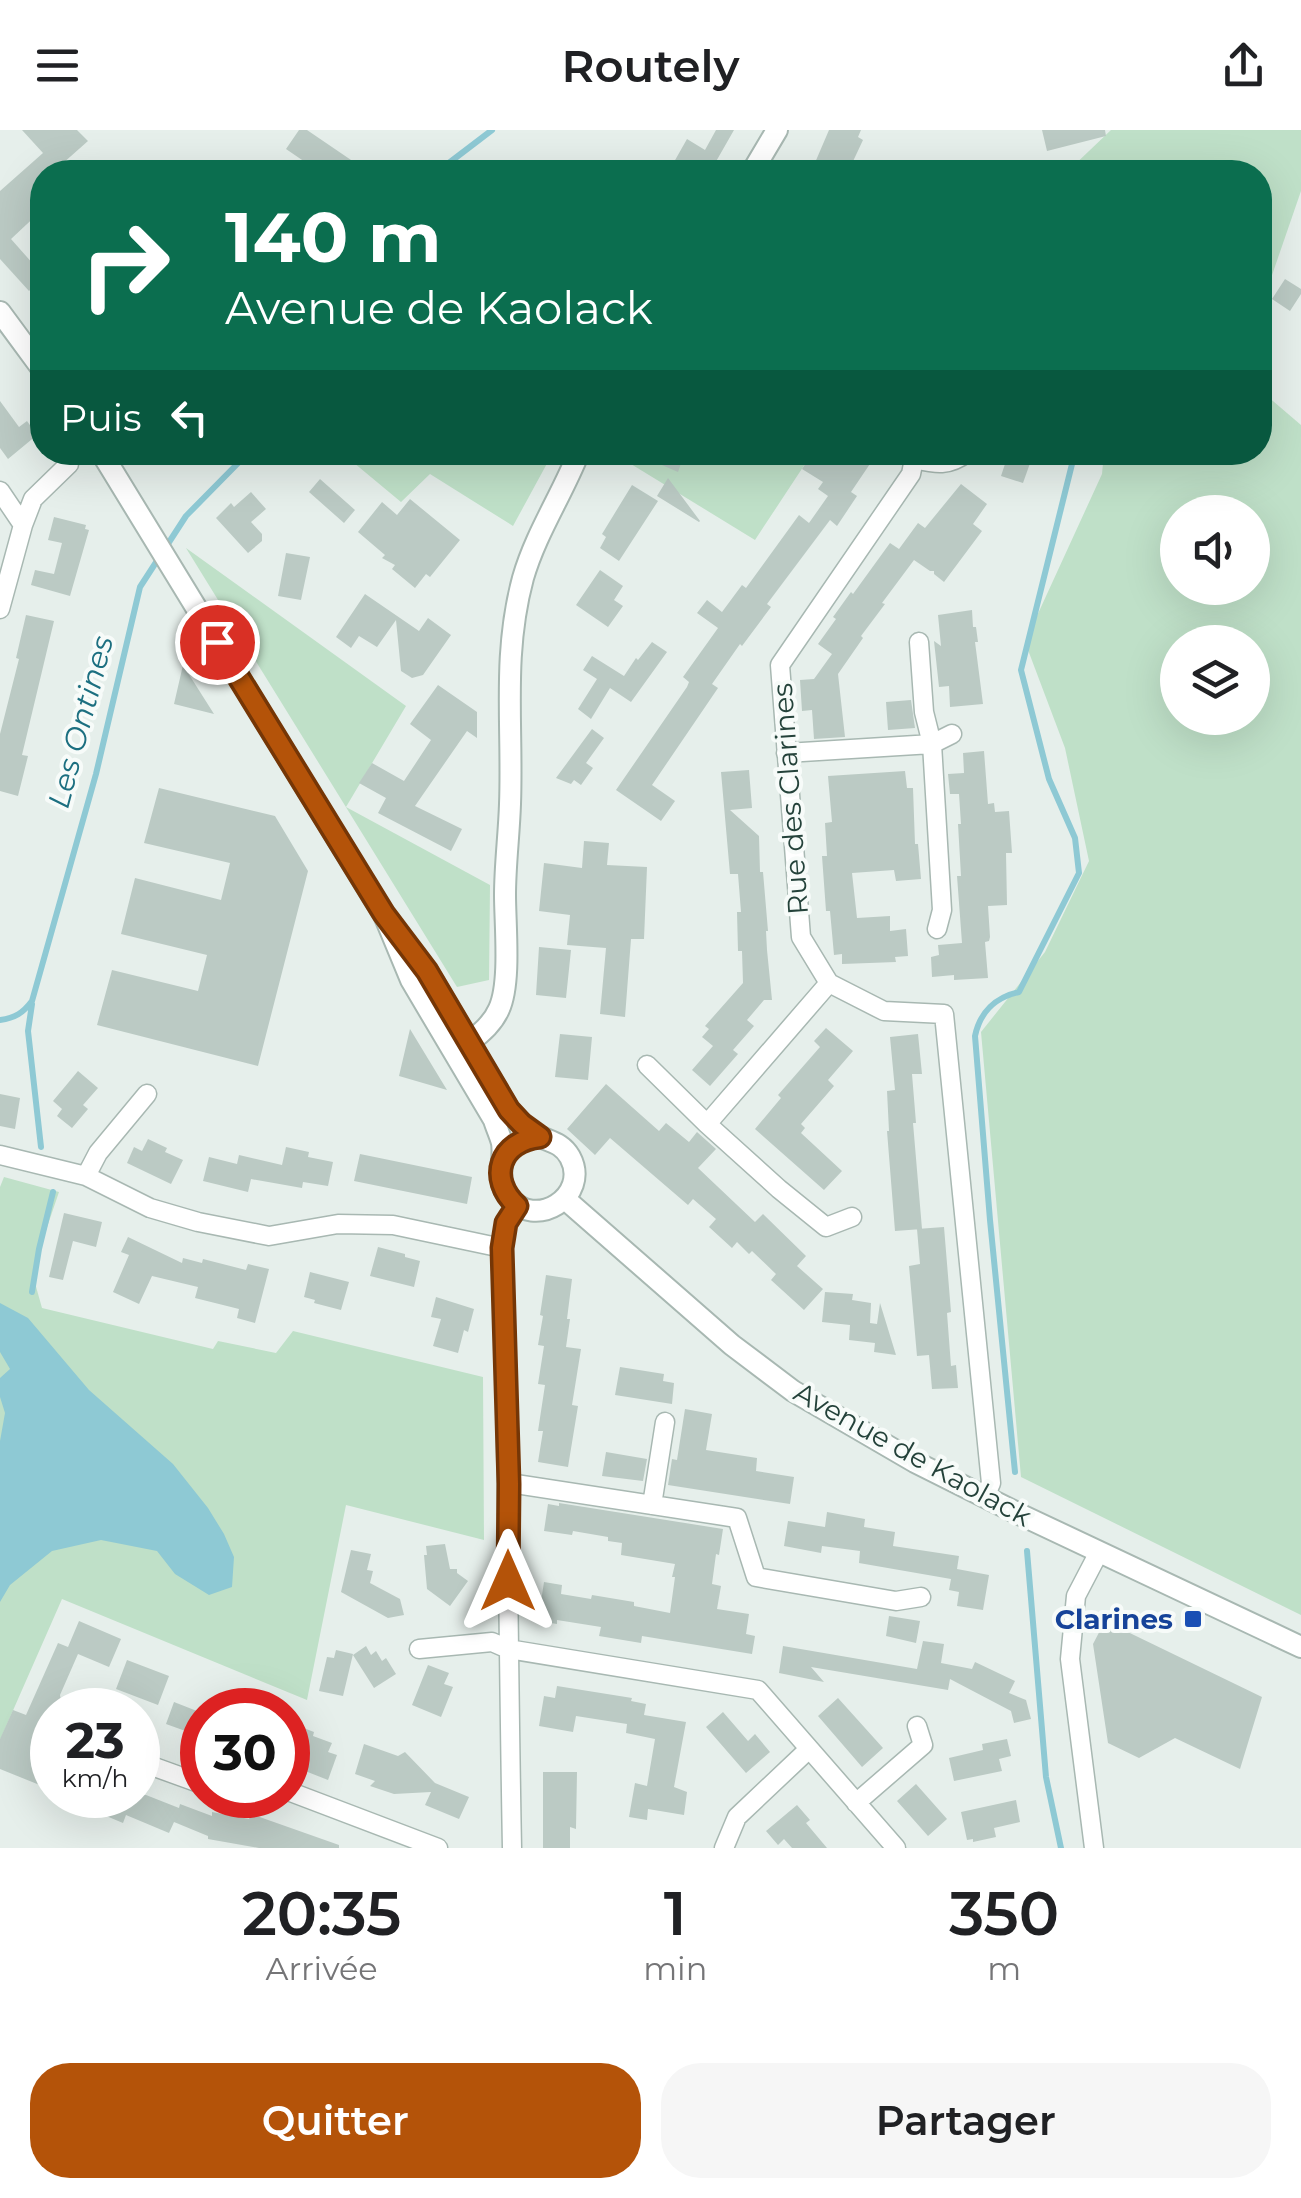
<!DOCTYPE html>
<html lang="fr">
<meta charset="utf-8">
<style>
:root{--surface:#fff;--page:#f6f6f6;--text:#202124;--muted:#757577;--accent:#b45309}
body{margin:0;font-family:Montserrat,sans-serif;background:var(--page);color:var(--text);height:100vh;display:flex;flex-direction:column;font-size:38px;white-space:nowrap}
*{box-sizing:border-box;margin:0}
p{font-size:32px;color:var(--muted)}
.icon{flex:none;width:55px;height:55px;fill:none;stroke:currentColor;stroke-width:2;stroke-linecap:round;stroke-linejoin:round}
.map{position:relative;height:1718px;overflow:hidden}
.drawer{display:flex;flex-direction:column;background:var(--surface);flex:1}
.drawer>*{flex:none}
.banner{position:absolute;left:30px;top:30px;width:1242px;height:305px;border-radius:40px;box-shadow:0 10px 40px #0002;background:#0b6e4f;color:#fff;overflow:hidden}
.controls{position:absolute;left:1160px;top:365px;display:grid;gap:20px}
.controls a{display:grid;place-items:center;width:110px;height:110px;border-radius:50%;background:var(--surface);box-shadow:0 10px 40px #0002;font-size:50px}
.speed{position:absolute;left:30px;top:1558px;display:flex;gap:20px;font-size:50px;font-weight:700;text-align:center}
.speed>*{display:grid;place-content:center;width:130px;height:130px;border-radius:50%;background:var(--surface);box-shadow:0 10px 40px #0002;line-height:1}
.speed small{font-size:25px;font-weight:400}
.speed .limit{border:15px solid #d22;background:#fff;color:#111}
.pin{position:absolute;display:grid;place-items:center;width:85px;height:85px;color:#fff;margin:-42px;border:5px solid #fff;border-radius:50%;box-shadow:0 2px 10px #0007}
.me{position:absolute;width:110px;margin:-55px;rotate:0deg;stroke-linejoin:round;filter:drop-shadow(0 0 8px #0008)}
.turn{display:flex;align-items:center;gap:35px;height:210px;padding:0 30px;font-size:45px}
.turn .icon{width:130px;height:130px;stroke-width:2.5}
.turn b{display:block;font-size:70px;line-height:85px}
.then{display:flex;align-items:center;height:95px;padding:0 30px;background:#0003;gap:20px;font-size:38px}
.eta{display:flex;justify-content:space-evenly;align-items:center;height:170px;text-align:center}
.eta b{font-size:60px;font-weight:600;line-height:70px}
.button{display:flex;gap:20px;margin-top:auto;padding:20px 30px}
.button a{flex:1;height:115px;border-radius:40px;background:var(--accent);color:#fff;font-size:40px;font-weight:600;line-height:115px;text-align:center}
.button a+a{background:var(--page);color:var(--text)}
header{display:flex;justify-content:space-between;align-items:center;height:130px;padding:0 30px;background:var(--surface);font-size:45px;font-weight:600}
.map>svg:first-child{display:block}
.green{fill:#bfe0c8;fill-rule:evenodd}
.water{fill:#8ec9d4}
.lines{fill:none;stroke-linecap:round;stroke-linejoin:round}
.stream{stroke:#8ec9d4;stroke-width:6}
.building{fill:#bbcac4}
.minor-casing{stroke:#a8b8b2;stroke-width:21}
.tertiary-casing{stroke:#a8b8b2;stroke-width:24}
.minor{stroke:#fff;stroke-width:18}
.tertiary{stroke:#fff;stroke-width:20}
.route-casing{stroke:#753606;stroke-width:25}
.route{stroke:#b45309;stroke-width:18}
.transit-dot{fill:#1a4fb4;stroke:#f7fbf9;stroke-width:4}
.labels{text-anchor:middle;stroke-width:8;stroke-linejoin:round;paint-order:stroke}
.street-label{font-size:28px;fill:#24423a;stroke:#f7fbf9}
.transit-label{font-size:28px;font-weight:bold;fill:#164399;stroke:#f7fbf9;text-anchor:end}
.water-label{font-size:30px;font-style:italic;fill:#1c6f80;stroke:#f7fbf9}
</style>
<header><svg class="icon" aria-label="menu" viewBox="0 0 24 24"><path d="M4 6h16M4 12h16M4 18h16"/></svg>Routely<svg class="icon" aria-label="share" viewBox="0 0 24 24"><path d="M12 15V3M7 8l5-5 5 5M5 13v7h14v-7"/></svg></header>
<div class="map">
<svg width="1301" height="1718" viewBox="0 0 1301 1718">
<rect width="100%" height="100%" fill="#e6efeb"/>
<!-- green -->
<path class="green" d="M1111,0H1301V61L1260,180V42H1067Z
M1260,260L1301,295V1485L1021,1347L981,902L1045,822L1089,731L1065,618L1025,512L1102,344L1104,323L1260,322ZM1178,382H1252V458H1178ZM1178,512H1252V588H1178Z
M800,322L809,328L755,410L613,323Z
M544,323L550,328L513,396L430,344L401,372L342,323Z
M186,418L406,576L346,677L490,755L489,850L457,857Z
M4,1047L59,1062L43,1109L35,1153L42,1178L213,1219L218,1211L276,1223L293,1201L483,1247L484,1410L346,1375L307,1570L62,1469L0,1610V1057Z"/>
<!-- water -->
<path class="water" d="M0,1173L28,1188L89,1260L173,1334L208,1378L224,1404L234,1427L232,1457L209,1465L175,1444L157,1421L101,1410L52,1421L10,1455L0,1472V1311L5,1283L0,1267V1248L10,1239L0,1222Z"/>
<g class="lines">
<!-- stream -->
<path class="stream" d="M437,42L492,0
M32,874L28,901L41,1017
M0,890C15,888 23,883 32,871L96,644L140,457L186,386L249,322
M32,1162L39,1119L53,1062
M1015,1342L990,1090L975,906C980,882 996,867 1019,862L1079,743L1075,708L1049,649L1021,540L1075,322
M1027,1421L1046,1647L1061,1718"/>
</g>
<!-- building -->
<path class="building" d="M22,0H77L88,11L53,42H42V53L32,62L42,74V80L11,109L42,144V148L29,161L0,129V61L43,23Z
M299,0H307L354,32L347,42H298L305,32L286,19Z
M716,0H734L710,42H692L674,32L687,9L705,20Z
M829,0H861L858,7L863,10L848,42H811Z
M1042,0H1105L1106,6L1047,21Z
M1285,149L1301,159V164L1290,181L1272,169Z
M0,271L19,297L27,291L37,305L8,329L0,318Z
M632,322H685L678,342Z
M813,322H878L851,362L857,366L837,396L830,390L767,474L771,477L742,516L740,514L712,554L718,558L652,655L675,671L661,691L616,660L687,557L689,552L683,547L718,498L697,483L707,470L722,482L742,455L746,458L799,385L809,393L828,366L818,359L823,352L802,339Z
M1009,322H1034L1023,353L1001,346Z
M668,348L700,391L699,392L657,366Z
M320,349L355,380L344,393L309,362Z
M961,354L987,374L973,394L982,401L944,452L934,444V441H930L914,430L882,473L885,474L861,506L863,508L838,544L845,607L814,609L812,580L802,581L800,550L814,549L832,524L818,514L836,489L833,487L851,462L853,464L890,413L899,419L918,393L925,398Z
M632,355L658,371L619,431L600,418L606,407L602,404Z
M251,362L266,379L251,392L262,404V411L248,423L216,388L231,373L234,377Z
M410,369L460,410L430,447L426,444L415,458L392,439L395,435L382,428L385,425L358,402L382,372L397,385Z
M54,387L86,395L85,399L89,400L70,466L31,455L35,440L54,444L62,413L48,410Z
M286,423L310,427L301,470L278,466Z
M600,440L623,456L614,470L623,476L608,497L576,475Z
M365,464L419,501L428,488L451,505L423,545L412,548L401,541L396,490L377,517L359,506L351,518L336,507Z
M972,480L973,497H976L978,512H975L983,574L950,577L949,556L939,557L934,511L941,516L938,485Z
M26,485L54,491L22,625L28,626L18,666L0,661V604L19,529L16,528Z
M652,512L667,522L631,572L610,558L591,589L578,579L597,549L583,540L592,526L624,546L636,528L638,530Z
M183,535L214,584L174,574Z
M438,555L477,582V608L467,601L415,676L462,699L451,721L378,683L386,668L359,653L372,633L404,651L431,610L410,594Z
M911,570L915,598L888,600L886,572Z
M592,599L604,608L586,633L593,638L581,655L574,650L571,654L556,648Z
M984,621L988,674L994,673L995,682L1009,681L1012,723H1006L1007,775L988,776L990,807L989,811L985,812L988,848L954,850V845L932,847L931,827L939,825L938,815L962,813L957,746H961L958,694H961L959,664H950L948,644L964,643L963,623Z
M749,640L752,678L730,680L759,706L760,742H763L768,801H766L767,820L772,870H764L747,890L754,896L733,920L738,924L710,956L692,940L713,916L702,907L709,899L705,896L743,853L742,821H738L737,782H741L738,744H730L721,642Z
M905,641L907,658H913L915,714H918L921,749L896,751L894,740L852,743L857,788L890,786V801L906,799L908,826L895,827L896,832L842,834V824L834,825L830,781H826L822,726H827L825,693L832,692L828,646Z
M159,658L275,686L308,741L258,936L97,895L112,840L198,861L207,825L121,804L135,748L221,770L230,733L144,713Z
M584,711L609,713L607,735L647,737L644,809H631L625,887L600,884L606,818L567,815L570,785L539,781L544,733L582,738Z
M539,817L571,820L566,868L536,865Z
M826,898L853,921L828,950L834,956L801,994L805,998L801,1003L842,1041L824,1060L755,999L781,968L778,965L820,917L814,911Z
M410,899L447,960L399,946Z
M560,904L592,907L588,950L555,947Z
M918,904L922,944H912L916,993H913L922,1099L895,1101L887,1001H889L887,961L895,960L890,907Z
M78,941L98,958L83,975L88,979L72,998L57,986L62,979L53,971Z
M606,954L659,1001L666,993L689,1012L697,1002L716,1019L698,1038L755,1092L763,1084L806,1126L797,1136L823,1159L804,1180L771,1150L776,1144L752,1121L749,1124L737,1112L732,1118L709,1097L716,1089L693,1069L688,1075L610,1008L595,1025L567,999Z
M0,964L20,968L15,999L0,996Z
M148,1009L167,1018L165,1022L183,1030L171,1054L127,1033L134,1017L142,1021Z
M286,1017L309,1022L308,1027L333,1032L328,1056L303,1052L302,1058L251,1049L248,1062L203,1051L209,1027L237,1034L239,1025L282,1035Z
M360,1024L472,1047L467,1074L354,1051Z
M64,1083L102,1092L96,1117L73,1111L63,1150L49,1147Z
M944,1097L951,1182L947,1183L951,1236L956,1235L958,1258L932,1259L929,1225L917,1226L909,1136L920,1134L917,1099Z
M128,1107L182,1133L183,1128L202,1133L203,1129L246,1140L248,1134L269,1139L255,1193L237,1188L239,1179L195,1168L198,1157L152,1146L139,1174L113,1162L129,1125L121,1122Z
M378,1117L405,1124V1127L420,1131L414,1157L370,1146Z
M310,1142L349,1152L341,1180L314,1173L315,1170L304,1167Z
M546,1145L572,1149L567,1189H570L566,1217L581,1219L572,1275L578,1276L568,1337L538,1332L543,1301H538L545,1255L538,1254L544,1216L538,1215L543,1186L540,1185Z
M825,1162L853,1164L852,1170L871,1173L870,1193L877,1194L880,1173L896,1225L874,1222L875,1213L849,1210L850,1195L822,1192Z
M436,1167L474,1179L468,1202L464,1200L458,1223L433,1216L441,1189L431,1187Z
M620,1237L664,1244L663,1251L674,1253L672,1274L615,1265Z
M685,1279L712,1284L706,1320L757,1328L756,1341L794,1347L790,1374L668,1355L672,1329L677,1330Z
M606,1322L647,1329L643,1351L602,1346Z
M559,1373L723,1399L719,1425L716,1424L712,1454L721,1456L717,1479L749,1484L746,1504L755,1506L752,1524L642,1506L641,1513L599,1506L601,1497L557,1490V1494L538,1491L544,1452L562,1455L561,1464L591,1469L592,1465L634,1472V1476L670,1483L675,1447H672L675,1434L621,1425L622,1413L608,1411V1407L573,1401L572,1405L544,1401L548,1374L559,1376Z
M827,1382L865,1389L864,1397L895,1402L893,1416L959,1426L957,1439L989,1445L983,1480L957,1476L959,1462L949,1460L951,1449L859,1433L860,1421L822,1416L821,1423L784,1416L788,1391L825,1397Z
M445,1414L450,1439H457V1443L468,1451L450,1476L427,1459L424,1425H427L426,1416Z
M351,1420L371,1424L367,1440L373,1441L370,1453L400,1469L404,1485L388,1488L341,1462Z
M889,1486L920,1491L916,1513L886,1506Z
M79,1491L121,1509L109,1537L78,1524L60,1565L61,1571L57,1580H52V1660L0,1639V1609L13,1580L26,1585L58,1513L68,1517Z
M1105,1491L1262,1567L1240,1639L1175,1608L1139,1628L1108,1613L1093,1514Z
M923,1511L944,1514L941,1533L972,1539L975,1532L1015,1551L1009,1563L1026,1570L1031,1589L1014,1593L1011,1581L950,1549L948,1560L811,1537L824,1552L779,1543L783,1516L917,1539Z
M366,1516L371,1525L376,1521L382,1531L386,1528L396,1544L374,1558L353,1525Z
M336,1520L353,1524L343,1566L319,1561L327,1527L334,1528Z
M127,1530L169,1546L158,1575L116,1559Z
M428,1535L449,1543L444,1554L453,1557L441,1587L412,1575Z
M557,1556L632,1568L631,1571L646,1574L644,1585L686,1592L674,1657L687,1662L684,1685L648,1679L647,1690L629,1687L635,1653L647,1656L655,1609L626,1603L627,1594L576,1586L573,1602L539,1596L544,1566L555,1568Z
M838,1568L883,1618L862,1637L818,1586Z
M174,1572L202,1583V1607L166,1594Z
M723,1582L748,1611L755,1604L770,1622L746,1643L706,1597Z
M288,1592L314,1602L313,1606L332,1613L328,1622L337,1625L328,1650L300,1639L305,1626L288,1619Z
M1007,1609L1011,1626L999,1629L1002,1641L954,1651L949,1628L983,1620L982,1614Z
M364,1614L398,1626L405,1622L435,1653L469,1667L459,1689L425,1675L431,1662L394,1664L370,1656L375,1651L355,1644Z
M543,1642H577L576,1699L570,1697V1718H543Z
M916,1654L947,1689L928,1706L897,1671Z
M56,1665H146L179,1678L180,1674L212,1686V1682L249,1689L251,1684L339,1715V1718H259L208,1709V1706L174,1692L169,1703L126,1685L123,1693Z
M1016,1670L1020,1692L994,1698L996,1707L973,1712V1709L967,1710L961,1682Z
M797,1675L810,1690L806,1693L827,1718H792L784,1709L778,1715L766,1701Z"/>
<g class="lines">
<defs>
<path id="minor" d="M911,322L914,329C936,334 948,337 968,322
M914,329L911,344L780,535L801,807L829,853L884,881L944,884L991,1353L985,1367
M0,361L23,395L0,479
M23,395L33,369L69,334
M919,512L924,582L932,614L942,780L937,799
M786,623L932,614L952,604
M829,853L707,994L779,1059L826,1097L852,1087
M647,935L707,994
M0,1025L86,1046L150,1078L198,1092L269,1106L338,1094L393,1095L502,1118
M86,1046L98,1023L147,964
M509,1353L737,1388L756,1447L896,1471L921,1467
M652,1375L665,1292
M419,1519L492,1512L508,1519L758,1560L896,1718
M138,1631L196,1652L202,1653
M288,1661L438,1718
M856,1673L923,1615L917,1596
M512,1718C508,1518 508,1318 502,1118L506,1093L517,1075
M724,1718L737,1687L809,1619
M1094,1718L1070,1529L1076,1466L1099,1422"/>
<path id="tertiary" d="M752,42L777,0
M0,182L42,239
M101,322L384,785L427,841L509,980C518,989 526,1000 538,1006C551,1012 562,1013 570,1027C591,1066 534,1102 508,1066C495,1050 505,1031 502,1013C500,1005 496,997 494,990L411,850L384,785
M471,924L469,912C482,903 493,893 499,879C511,853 505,795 505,765C505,735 509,705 510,674C513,596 502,526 523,448C536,403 562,365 579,322
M565,1069L732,1215L793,1261L915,1332L1019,1384L1301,1517"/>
</defs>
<!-- minor casing -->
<use href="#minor" class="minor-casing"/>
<!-- tertiary casing -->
<use href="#tertiary" class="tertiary-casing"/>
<!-- minor -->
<use href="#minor" class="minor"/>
<!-- tertiary -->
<use href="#tertiary" class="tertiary"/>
</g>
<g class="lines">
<defs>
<path id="route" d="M217,512L384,784L427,841L509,980L522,994L540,1007C500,1011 487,1048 517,1076L506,1093L502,1118L509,1354L508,1451"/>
</defs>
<!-- route casing -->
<use href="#route" class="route-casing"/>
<!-- route -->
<use href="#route" class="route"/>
</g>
<!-- markers -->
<rect class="transit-dot" x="1183" y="1479" width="20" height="20" rx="5"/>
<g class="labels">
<!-- street labels -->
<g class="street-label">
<text transform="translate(790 669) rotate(-94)" y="10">Rue des Clarines</text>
<text transform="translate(913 1324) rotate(29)" y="10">Avenue de Kaolack</text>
</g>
<!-- transit labels -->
<g class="transit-label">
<text x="1173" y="1499">Clarines</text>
</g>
<!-- water labels -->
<g class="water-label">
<text transform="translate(81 592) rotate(-75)" y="10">Les Ontines</text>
</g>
</g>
</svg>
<div class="controls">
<a><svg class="icon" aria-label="sound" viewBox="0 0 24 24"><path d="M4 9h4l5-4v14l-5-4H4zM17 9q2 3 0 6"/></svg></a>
<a><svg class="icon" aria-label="layers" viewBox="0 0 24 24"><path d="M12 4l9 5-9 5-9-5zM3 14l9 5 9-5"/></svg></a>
</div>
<div class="speed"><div>23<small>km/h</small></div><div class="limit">30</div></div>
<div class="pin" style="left:217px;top:512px;background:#d93025"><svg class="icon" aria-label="arrive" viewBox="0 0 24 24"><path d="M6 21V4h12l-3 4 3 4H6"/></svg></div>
<svg class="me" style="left:508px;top:1451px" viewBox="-20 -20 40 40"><path d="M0-17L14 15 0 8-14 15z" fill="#b45309" stroke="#fff" stroke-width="4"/></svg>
<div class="banner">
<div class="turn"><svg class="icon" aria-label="right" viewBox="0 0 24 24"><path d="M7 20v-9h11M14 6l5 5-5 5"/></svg><div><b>140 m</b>Avenue de Kaolack</div></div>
<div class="then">Puis<svg class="icon" aria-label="left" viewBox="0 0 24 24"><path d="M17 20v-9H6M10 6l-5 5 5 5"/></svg></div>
</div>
</div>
<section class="drawer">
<div class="eta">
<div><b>20:35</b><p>Arrivée</p></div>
<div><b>1</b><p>min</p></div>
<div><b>350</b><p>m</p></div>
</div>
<div class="button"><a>Quitter</a><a>Partager</a></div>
</section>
